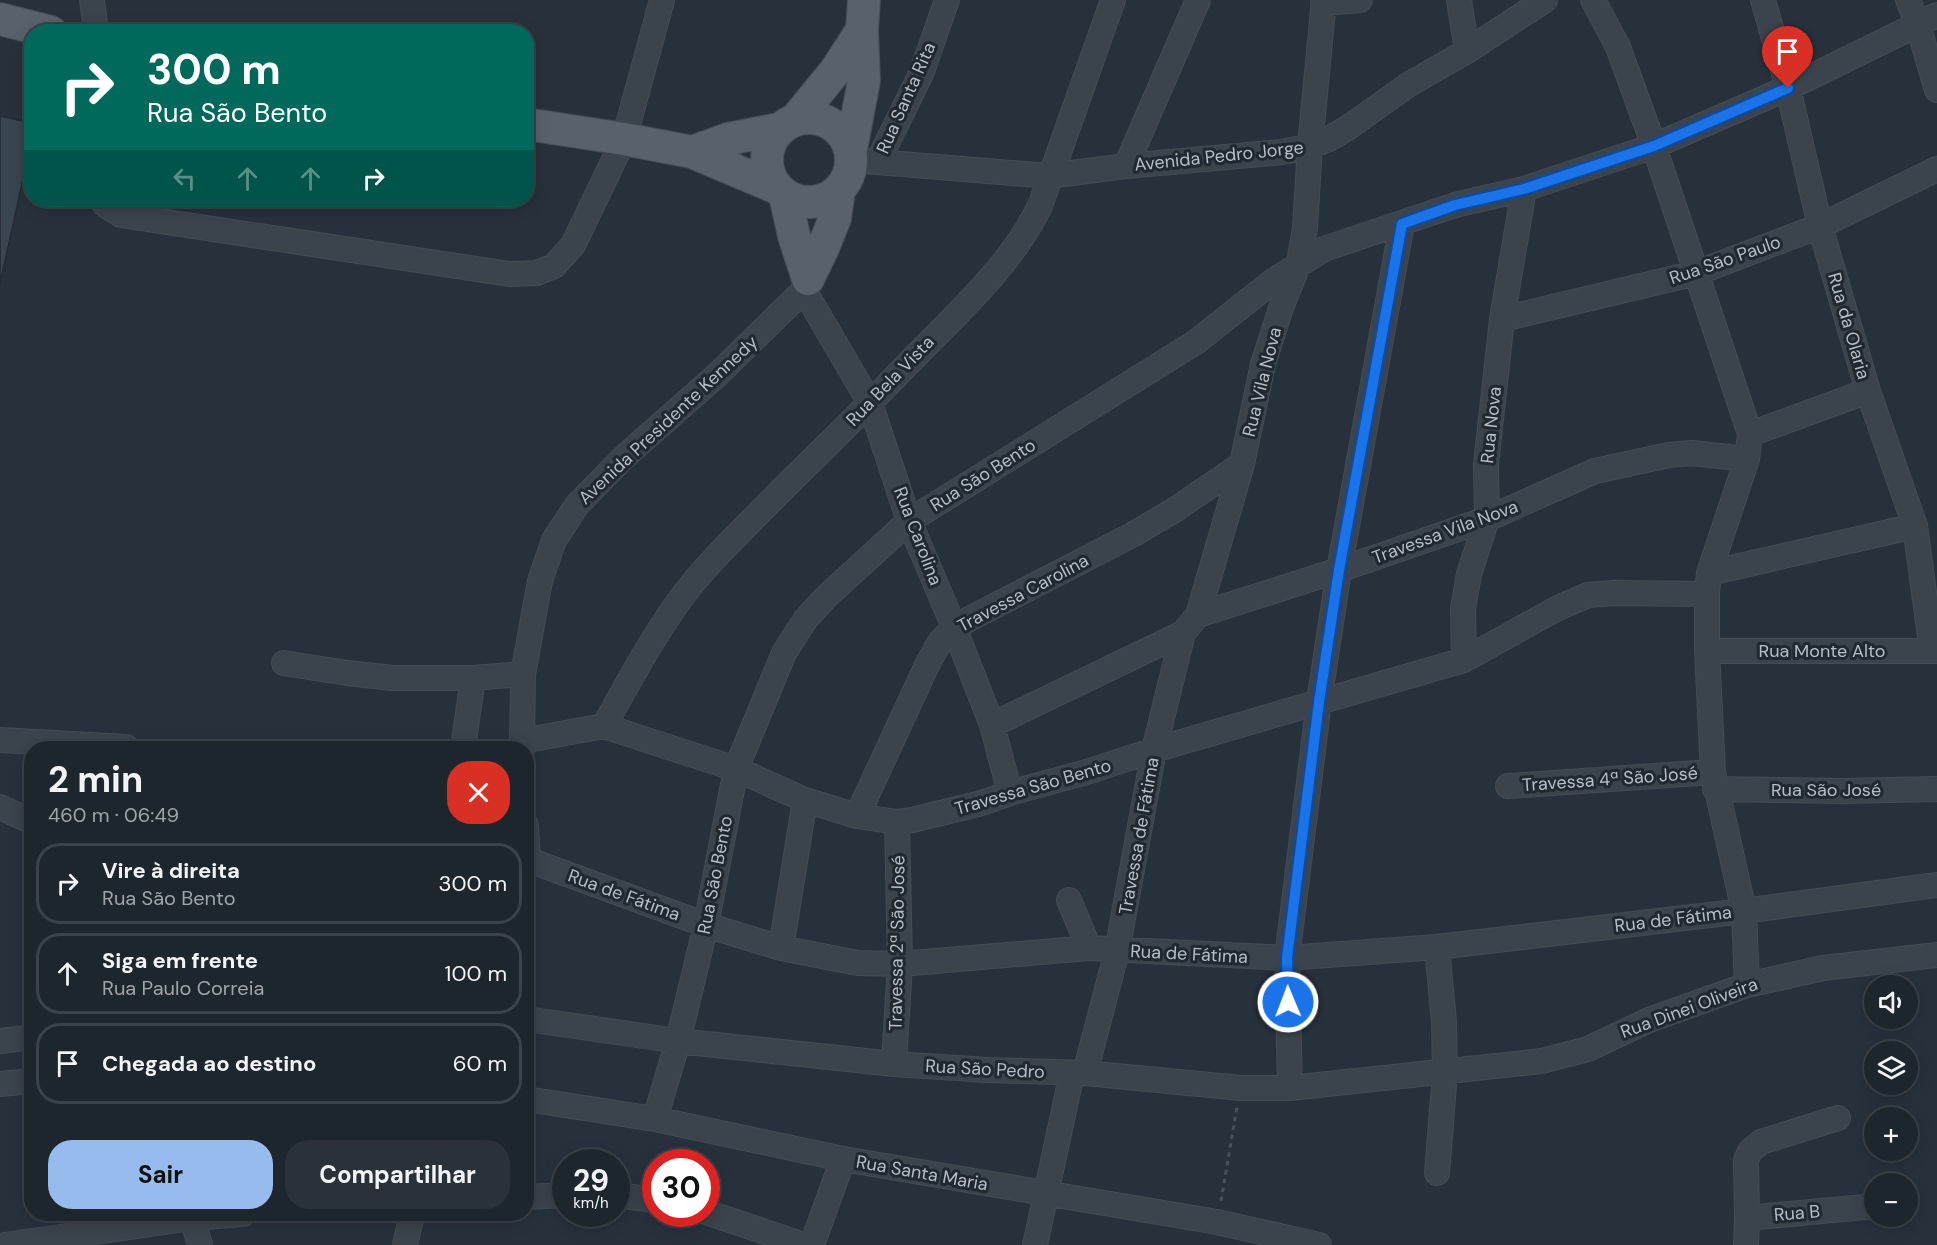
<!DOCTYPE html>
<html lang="pt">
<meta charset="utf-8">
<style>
:root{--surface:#1d252d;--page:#2a3139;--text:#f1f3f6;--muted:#a0a5aa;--line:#3b4249;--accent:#97bbec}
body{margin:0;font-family:"DM Sans",sans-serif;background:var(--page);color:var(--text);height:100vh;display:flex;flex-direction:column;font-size:22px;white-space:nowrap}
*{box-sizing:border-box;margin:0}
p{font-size:20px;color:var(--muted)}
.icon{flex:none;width:33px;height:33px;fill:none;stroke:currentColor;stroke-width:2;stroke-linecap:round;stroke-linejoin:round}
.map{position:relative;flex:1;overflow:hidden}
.details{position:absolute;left:24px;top:741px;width:510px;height:480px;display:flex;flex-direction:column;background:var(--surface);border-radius:24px;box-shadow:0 3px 15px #0003,0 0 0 2px var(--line)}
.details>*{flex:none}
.guide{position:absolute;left:24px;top:24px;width:510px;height:183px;border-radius:24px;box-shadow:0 3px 15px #0003,0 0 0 2px var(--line);background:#00695c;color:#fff;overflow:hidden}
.tools{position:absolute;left:1864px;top:975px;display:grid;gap:12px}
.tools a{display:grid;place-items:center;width:54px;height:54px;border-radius:50%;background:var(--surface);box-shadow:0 3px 15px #0003,0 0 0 2px var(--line);font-size:30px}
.speed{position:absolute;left:552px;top:1149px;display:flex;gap:12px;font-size:30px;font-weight:700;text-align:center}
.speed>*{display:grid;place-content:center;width:78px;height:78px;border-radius:50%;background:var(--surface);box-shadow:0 3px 15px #0003,0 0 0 2px var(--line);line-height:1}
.speed small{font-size:15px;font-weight:400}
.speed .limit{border:9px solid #d22;background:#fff;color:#111}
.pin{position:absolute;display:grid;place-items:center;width:51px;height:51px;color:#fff;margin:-62px -26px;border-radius:50% 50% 50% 0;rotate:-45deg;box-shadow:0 0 6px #0007}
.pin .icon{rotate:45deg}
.me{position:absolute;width:66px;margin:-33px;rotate:359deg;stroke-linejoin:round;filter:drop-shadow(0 0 4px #0008)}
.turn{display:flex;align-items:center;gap:21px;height:126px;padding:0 24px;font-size:27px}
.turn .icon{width:78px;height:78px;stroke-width:2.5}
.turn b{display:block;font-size:42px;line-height:51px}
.lanes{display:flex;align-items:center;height:57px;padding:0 24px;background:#0003;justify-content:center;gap:30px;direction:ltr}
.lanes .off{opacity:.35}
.round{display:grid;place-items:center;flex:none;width:63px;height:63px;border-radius:24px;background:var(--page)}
.headline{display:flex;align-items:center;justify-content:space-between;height:102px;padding:0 24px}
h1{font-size:36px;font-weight:700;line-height:45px}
.primary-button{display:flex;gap:12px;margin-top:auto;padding:12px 24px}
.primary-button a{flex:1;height:69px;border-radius:24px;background:var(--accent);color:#111;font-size:24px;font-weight:700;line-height:69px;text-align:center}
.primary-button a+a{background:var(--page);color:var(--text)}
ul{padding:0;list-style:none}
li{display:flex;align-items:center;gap:18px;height:81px;margin:0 12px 9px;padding:0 12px;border:3px solid var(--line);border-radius:24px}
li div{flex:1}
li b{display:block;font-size:22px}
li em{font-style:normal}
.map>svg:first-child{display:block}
.building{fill:#3a4552;stroke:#222a33;stroke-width:1.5}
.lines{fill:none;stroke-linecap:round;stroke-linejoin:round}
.minor-casing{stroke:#444c55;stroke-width:26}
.major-casing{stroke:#444c55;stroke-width:34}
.path{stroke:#425455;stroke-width:3;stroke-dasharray:4.5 4.5;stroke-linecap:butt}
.minor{stroke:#3b434c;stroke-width:24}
.major{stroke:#59626c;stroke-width:32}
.route-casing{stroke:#114b97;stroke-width:15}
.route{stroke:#1a73e8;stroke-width:10}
.labels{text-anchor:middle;stroke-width:6;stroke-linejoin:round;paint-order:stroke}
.street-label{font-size:18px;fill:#b7bec7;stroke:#202831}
</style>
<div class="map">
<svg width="1937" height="1245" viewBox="0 0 1937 1245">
<rect width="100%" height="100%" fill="#27313c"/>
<!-- building -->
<path class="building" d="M0,116L32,123V138L0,284Z"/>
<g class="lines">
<defs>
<path id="minor" d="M92,0L96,32
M1459,0L1467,51
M1593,0L1618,47L1654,146L1750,434L1747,459L1709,573L1707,594V651L1713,772L1744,911L1747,985
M1763,0L1788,88L1820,226L1868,391L1915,526L1932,651
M1908,0L1918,25L1937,90
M1323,3L1360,0
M852,160L1049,176L1126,166L1282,152L1310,146L1329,139L1349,127L1408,85L1467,51L1545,0
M878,161L921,74L947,0
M1126,166L1198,0
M102,200L105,205L121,215L509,274L537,273L554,266L573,245L624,139L662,0
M804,290L870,403L909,521L954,627L992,725L1010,793
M1502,319L1696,273L1820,226L1937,169
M1750,434L1868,391
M1709,573L1915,526
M1198,615L1242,464L1263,364L1281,308L1299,263L1305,228L1310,146L1324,0
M1707,651H1937
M1464,660L1463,609L1469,574L1487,519L1486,464L1502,319L1524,189
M284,663L347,673L393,678H473
M992,725L1183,633L1198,615L1339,570L1487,519L1595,471L1669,455L1692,453L1747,459
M604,726L736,769L805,800L857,816L897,822L912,820L982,803L1010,793L1090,771L1154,750L1464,660L1556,609L1588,595L1614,593L1707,594
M604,726C628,683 651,640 679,601C700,572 727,545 752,520C802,469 854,420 903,369C951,319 1010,268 1040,206L1113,0
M0,740L126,747
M522,741L604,726
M463,748L473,678L523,674
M522,748L523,674L540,581L554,540L577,505L623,458L716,376L804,290L808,279
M1508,786L1713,772
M1715,789L1843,791L1937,789
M0,807L32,822
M857,816L928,663L940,642L954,627L1132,535L1173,511L1242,464
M526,825L528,859L526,867
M526,859L706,925L781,948L858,963L900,964L1089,948L1287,958L1437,947L1744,911L1937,885
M1069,900L1089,948
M1437,947L1444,1022L1445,1073L1437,1173
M781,948L805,800
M526,1019L678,1041L894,1064L988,1070L1085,1073L1241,1088H1290L1542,1061L1588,1049L1649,1020L1747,985L1823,968L1937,955
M0,1041L32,1037
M894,1064L900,964L897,822
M1085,1073L1117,951L1154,750L1183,633
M0,1084L32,1081
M1290,1088L1287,958L1319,702L1339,570L1402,224
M526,1099L655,1119L843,1159L1217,1222L1319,1245
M655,1119L678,1041L706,925L736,769L784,653L805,620L826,597L909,521L1196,342L1273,281L1324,249L1455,205L1524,189L1654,146L1788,88L1937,15
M616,1195L656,1200
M526,1197L566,1195
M706,1212L804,1245
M192,1218L200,1245
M1747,1218L1746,1160L1750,1151L1761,1142L1838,1118
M5,1245L192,1218L243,1214
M405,1245L412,1214
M812,1245L843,1159
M1035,1245L1072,1073
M1746,1245L1747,1218L1875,1206"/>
<path id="major" d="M0,19L51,32
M767 160a42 42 0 1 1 84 0a42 42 0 1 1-84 0Z
M796,119L836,70L862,30
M526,124L624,139L692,152L777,188
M851,149L864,81L862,30L864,0
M692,152L728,139L779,129
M785,195L794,236L808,279
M808,279L823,248L835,218L839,190"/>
</defs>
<!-- minor casing -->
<use href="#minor" class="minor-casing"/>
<!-- major casing -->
<use href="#major" class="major-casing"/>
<!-- path -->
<path class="path" d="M1221,1201L1237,1107"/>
<!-- minor -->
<use href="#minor" class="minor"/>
<!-- major -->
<use href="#major" class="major"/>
</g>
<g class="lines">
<defs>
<path id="route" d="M1288,1002L1287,958L1319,702L1339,570L1402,224L1455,205L1524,189L1654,146L1788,88"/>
</defs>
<!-- route casing -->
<use href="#route" class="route-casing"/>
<!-- route -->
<use href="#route" class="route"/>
</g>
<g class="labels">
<!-- street labels -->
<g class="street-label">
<text transform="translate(906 98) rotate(-66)" y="6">Rua Santa Rita</text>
<text transform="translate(1219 156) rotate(-6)" y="6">Avenida Pedro Jorge</text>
<text transform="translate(1725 260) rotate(-19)" y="6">Rua São Paulo</text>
<text transform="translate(1849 326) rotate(74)" y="6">Rua da Olaria</text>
<text transform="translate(890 381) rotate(-46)" y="6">Rua Bela Vista</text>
<text transform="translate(1262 382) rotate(-76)" y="6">Rua Vila Nova</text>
<text transform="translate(668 420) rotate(-43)" y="6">Avenida Presidente Kennedy</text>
<text transform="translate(1491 425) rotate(-84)" y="6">Rua Nova</text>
<text transform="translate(983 475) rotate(-32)" y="6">Rua São Bento</text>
<text transform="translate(1445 532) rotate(-20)" y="6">Travessa Vila Nova</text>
<text transform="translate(918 536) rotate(69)" y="6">Rua Carolina</text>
<text transform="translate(1023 593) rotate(-28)" y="6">Travessa Carolina</text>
<text x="1822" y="657">Rua Monte Alto</text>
<text transform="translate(1610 779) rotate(-4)" y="6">Travessa 4ª São José</text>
<text transform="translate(1033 787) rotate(-16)" y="6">Travessa São Bento</text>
<text x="1826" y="796">Rua São José</text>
<text transform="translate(1139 836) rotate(-80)" y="6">Travessa de Fátima</text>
<text transform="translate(715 875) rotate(-79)" y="6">Rua São Bento</text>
<text transform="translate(624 895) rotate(20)" y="6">Rua de Fátima</text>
<text transform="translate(1673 919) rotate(-7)" y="6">Rua de Fátima</text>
<text transform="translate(897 943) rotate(-89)" y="6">Travessa 2ª São José</text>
<text transform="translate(1189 954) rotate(3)" y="6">Rua de Fátima</text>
<text transform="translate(1689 1008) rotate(-20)" y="6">Rua Dinei Oliveira</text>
<text transform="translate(985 1069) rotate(3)" y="6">Rua São Pedro</text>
<text transform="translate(922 1173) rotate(10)" y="6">Rua Santa Maria</text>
<text transform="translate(1797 1213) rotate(-5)" y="6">Rua B</text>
</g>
</g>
</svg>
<div class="tools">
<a><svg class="icon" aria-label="sound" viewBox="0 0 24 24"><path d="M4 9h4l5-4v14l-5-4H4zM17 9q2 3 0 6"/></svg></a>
<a><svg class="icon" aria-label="layers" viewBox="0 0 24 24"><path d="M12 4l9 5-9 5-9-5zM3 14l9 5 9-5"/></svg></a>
<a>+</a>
<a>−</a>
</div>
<div class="speed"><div>29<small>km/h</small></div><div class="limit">30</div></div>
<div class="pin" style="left:1788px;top:88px;background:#d93025"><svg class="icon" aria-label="arrive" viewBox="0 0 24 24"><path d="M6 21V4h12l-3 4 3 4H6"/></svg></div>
<svg class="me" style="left:1288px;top:1002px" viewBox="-20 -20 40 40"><circle r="17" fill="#1a73e8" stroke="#fff" stroke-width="3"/><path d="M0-11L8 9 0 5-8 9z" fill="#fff"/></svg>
<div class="guide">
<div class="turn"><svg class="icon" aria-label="right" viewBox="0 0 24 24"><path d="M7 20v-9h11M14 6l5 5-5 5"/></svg><div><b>300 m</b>Rua São Bento</div></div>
<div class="lanes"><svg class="icon off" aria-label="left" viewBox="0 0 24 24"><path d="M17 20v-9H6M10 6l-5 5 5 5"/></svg><svg class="icon off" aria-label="ahead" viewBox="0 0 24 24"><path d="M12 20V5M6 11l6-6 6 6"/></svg><svg class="icon off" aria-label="ahead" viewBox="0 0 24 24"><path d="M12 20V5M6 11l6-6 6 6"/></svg><svg class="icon" aria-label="right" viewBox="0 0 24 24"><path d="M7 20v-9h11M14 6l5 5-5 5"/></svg></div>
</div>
<section class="details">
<div class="headline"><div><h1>2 min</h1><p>460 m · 06:49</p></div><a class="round" style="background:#d93025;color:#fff"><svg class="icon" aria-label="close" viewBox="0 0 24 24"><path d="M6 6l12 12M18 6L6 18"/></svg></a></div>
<ul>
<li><svg class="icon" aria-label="right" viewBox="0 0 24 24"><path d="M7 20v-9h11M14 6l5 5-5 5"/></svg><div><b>Vire à direita</b><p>Rua São Bento</p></div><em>300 m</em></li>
<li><svg class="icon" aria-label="ahead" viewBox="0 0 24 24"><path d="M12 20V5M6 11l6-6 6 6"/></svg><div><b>Siga em frente</b><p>Rua Paulo Correia</p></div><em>100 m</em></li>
<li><svg class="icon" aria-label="arrive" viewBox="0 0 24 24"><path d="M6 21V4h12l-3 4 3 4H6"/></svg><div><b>Chegada ao destino</b></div><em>60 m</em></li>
</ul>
<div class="primary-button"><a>Sair</a><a>Compartilhar</a></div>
</section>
</div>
